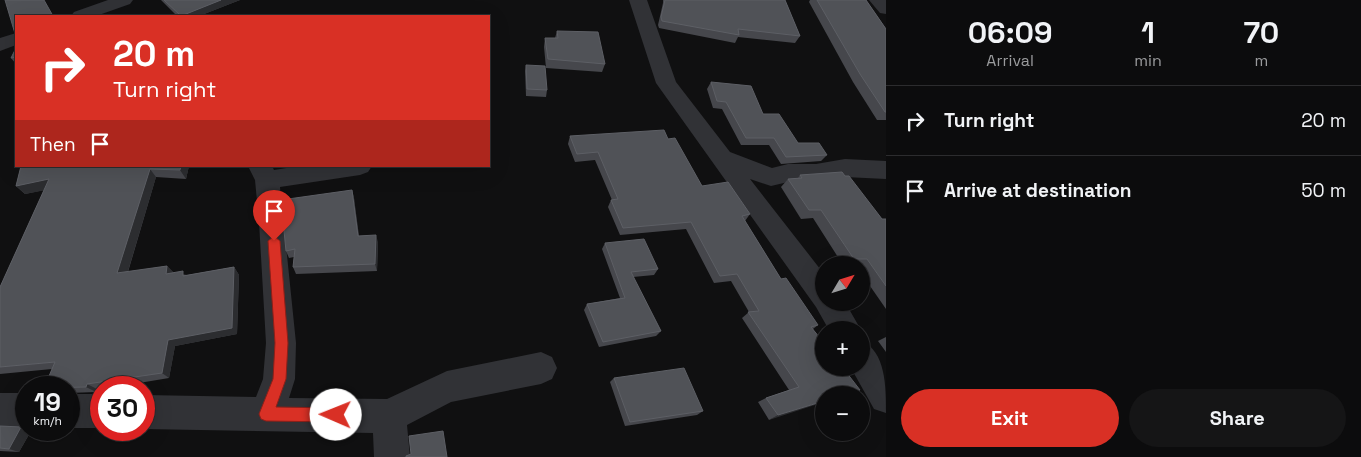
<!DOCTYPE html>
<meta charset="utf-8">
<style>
:root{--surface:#0c0c0d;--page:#151516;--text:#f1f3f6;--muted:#9a9b9d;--line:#2c2c2e;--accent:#d93025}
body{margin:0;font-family:"Space Grotesk",sans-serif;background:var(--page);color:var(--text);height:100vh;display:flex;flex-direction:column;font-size:19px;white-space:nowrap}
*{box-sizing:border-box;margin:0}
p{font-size:16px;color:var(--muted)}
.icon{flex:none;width:28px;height:28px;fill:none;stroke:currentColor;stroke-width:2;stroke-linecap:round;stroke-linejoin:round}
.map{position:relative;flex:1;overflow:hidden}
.side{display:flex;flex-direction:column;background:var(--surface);width:475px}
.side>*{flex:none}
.guide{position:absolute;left:15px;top:15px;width:475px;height:152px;border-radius:0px;box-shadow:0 5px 20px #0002,0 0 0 1px var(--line);background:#d93025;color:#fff;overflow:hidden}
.needle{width:32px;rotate:52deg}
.buttons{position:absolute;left:815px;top:256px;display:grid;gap:10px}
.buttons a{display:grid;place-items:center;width:55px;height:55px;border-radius:50%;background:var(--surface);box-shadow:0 5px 20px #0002,0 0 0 1px var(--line);font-size:25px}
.speed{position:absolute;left:15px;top:376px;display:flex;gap:10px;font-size:25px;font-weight:700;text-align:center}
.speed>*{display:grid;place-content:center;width:65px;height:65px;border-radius:50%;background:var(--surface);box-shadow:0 5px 20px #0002,0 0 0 1px var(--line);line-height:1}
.speed small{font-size:12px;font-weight:400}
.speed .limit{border:8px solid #d22;background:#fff;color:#111}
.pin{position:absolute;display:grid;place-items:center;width:42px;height:42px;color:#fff;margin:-51px -21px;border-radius:50% 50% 50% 0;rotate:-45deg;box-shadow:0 0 5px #0007}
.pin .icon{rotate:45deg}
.me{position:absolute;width:55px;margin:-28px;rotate:271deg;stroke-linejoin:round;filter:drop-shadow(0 0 4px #0008)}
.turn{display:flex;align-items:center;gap:18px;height:105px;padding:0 15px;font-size:22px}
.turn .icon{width:65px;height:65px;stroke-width:2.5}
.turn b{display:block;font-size:35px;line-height:42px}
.then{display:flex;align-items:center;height:48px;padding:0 15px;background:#0003;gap:10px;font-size:19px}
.eta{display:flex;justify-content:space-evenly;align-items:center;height:85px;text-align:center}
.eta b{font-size:30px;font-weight:700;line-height:35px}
.cta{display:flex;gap:10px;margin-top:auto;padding:10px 15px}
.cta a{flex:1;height:58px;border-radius:30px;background:var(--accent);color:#fff;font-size:20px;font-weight:700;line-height:58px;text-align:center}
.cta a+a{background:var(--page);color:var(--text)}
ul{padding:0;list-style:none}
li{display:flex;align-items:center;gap:15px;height:70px;padding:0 15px;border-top:1px solid var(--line)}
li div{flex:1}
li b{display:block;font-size:19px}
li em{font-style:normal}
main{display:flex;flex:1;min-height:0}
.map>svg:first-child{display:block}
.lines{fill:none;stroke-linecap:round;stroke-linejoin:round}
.minor{fill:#313236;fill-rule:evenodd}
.wall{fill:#46474c}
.shaded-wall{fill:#2c2d30}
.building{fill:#505257;stroke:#5d5f65}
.route{fill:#d93025;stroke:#8d1f18}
</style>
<main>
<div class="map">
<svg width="886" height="457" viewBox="0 0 886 457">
<rect width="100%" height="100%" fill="#101011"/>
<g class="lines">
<!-- minor -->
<path class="minor" d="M108,0H133L130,4L96,16H71L74,12Z
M629,0H647L676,82L730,152L772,168L788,164H816L845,159L886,161V179L845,177L816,182H788L771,186L750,179L824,274V302H845L861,330H829L816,307L656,83Z
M869,0H886V14L880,13Z
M16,33V45L0,51V38Z
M248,166H272L274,170L299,166H372L368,172L360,175L280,187L296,343L295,379L289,398L387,399L447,371L541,352L552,357L557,368L552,379L541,384L451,402L407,425L410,457H374L373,433L144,429V395L256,397L263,379L266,343L259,222L255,180Z
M861,340C886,352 886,386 886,413L874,409L851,368H861Z
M0,393H26V427H0Z
M69,394H101V428H69Z"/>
</g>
<!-- wall -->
<path class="wall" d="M161,0H240L199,16H177Z
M663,0H785L800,36L795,43L738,37L735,43L659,28L658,25L663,3Z
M810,0H866L886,29V120H877L853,82L809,2Z
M557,31L605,64L602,72L546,68L544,47L545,38H555Z
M16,57V64L11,58Z
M526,65L547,90L546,97L526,96L525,71Z
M711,82L763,114L798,143L827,155L821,161L781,164L769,145H741L722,109L713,108L707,89Z
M570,136L668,139L702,186L750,214L745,221L781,279L818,325L813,329L849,394L847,395H824L769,420L758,402L766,398L789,390L742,318L749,312L731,281L714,283L686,229L620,235L608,207L611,200H612L595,160L575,162L568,144Z
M21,166H189L186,179L156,177L128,272L167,266L174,273L187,275L234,267L239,275L237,334L175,346L169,378L109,388H101V389H97L96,392L69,393V388H44L52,369L0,374V287L44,190L25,194L16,186Z
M800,175L845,176L882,219H886V309L861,273V265H843L813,218L801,219L781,187L788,179L798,178Z
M352,190L354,198L359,236L378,242L377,271L296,274L293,267L294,257L289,258L286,251Z
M605,243L658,269L654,275L633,277L661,331L656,336L599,347L584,310L587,304L620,298L602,249Z
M886,337V352L878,341Z
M614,378L703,411L697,415L625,426L610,382Z
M0,426L21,427L26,429V430L31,431L19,452L0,451Z"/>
<!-- shaded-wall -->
<path class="shaded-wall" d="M221,0H240L199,16H181Z
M181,166H189L186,179L180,170Z
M150,169L156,177L125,281L117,273Z
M49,179L57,188L25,194L16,186Z
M352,190L354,198L359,243L358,236Z
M376,235L378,242L377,271L375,264Z
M167,266L174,273L166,274Z
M234,267L239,275L237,334L175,346L169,378L162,373L168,340Z
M87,384L97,389L96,392L86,387Z
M860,390L847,395H842Z
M824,401V402L769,420L778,415Z
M21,427L26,429V430L31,431L19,452L9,449Z"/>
<!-- building -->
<path class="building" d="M5,0H44L53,16H16V37Z
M164,0H221L181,16Z
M665,0H785L800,36L738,29L739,35L662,21L661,17Z
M817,0H866L886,29V112H885L860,74Z
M557,31L598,32L605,64L548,59L545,38H558Z
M16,48V57L11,58Z
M526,65L545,66L547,90L527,89Z
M711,82L751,86L763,114H779L798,143H819L827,155L786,157L774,138H746L726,102L717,101Z
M664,130L668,139L675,138L702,186L728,182L750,214L742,216L781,279L786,278L818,325L811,327L824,343V368H843L860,390L842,395H824V401L778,415L766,398L799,387L748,312L759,311L737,274L720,276L691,222L623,228L611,200L618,199L598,152L577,154L570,136Z
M21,166H181L180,170L150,169L117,273L167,266L166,274L183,271V276L234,267L232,328L168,340L162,373L87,384L86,387L44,388L55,362L0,367V287L49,179L16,186Z
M842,172L845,176H849L882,219H886V286L867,259H854L821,210H809L788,179L802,178L800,175Z
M352,190L358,236L376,235L375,264L293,267L295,249L286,251L281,200Z
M644,239L658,269L631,272L661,331L603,342L587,304L625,298L605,243Z
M684,368L703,411L630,422L614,378Z
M0,426L21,427L9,449L0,448Z
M443,431L447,457H406V456L411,454L409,436Z"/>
<!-- route -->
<path class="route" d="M274,236L280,241L288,343L286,379L276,407L336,408L341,410L344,415L341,420L336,422L266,421L261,419L259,414L273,379L275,343L268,241Z"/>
</svg>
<div class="buttons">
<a><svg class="needle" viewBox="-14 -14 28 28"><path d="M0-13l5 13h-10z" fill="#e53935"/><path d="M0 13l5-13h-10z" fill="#9a9b9d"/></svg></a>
<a>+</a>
<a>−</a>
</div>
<div class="speed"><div>19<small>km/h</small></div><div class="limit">30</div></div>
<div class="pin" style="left:274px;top:241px;background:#d93025"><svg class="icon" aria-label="arrive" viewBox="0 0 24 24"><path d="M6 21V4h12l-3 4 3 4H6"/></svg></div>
<svg class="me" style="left:336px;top:415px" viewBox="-20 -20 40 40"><circle r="19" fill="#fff"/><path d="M0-13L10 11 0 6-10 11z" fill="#d93025"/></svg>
<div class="guide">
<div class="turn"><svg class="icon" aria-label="right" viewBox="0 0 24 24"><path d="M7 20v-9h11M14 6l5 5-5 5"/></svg><div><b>20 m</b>Turn right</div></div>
<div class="then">Then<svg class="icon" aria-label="arrive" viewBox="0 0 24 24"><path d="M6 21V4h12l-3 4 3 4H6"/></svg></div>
</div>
</div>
<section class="side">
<div class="eta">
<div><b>06:09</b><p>Arrival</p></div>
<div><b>1</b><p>min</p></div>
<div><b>70</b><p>m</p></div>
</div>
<ul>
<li><svg class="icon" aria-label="right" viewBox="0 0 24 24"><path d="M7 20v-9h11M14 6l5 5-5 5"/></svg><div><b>Turn right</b></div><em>20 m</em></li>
<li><svg class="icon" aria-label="arrive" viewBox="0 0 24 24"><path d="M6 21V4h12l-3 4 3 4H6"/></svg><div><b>Arrive at destination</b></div><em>50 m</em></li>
</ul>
<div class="cta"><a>Exit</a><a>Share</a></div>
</section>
</main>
